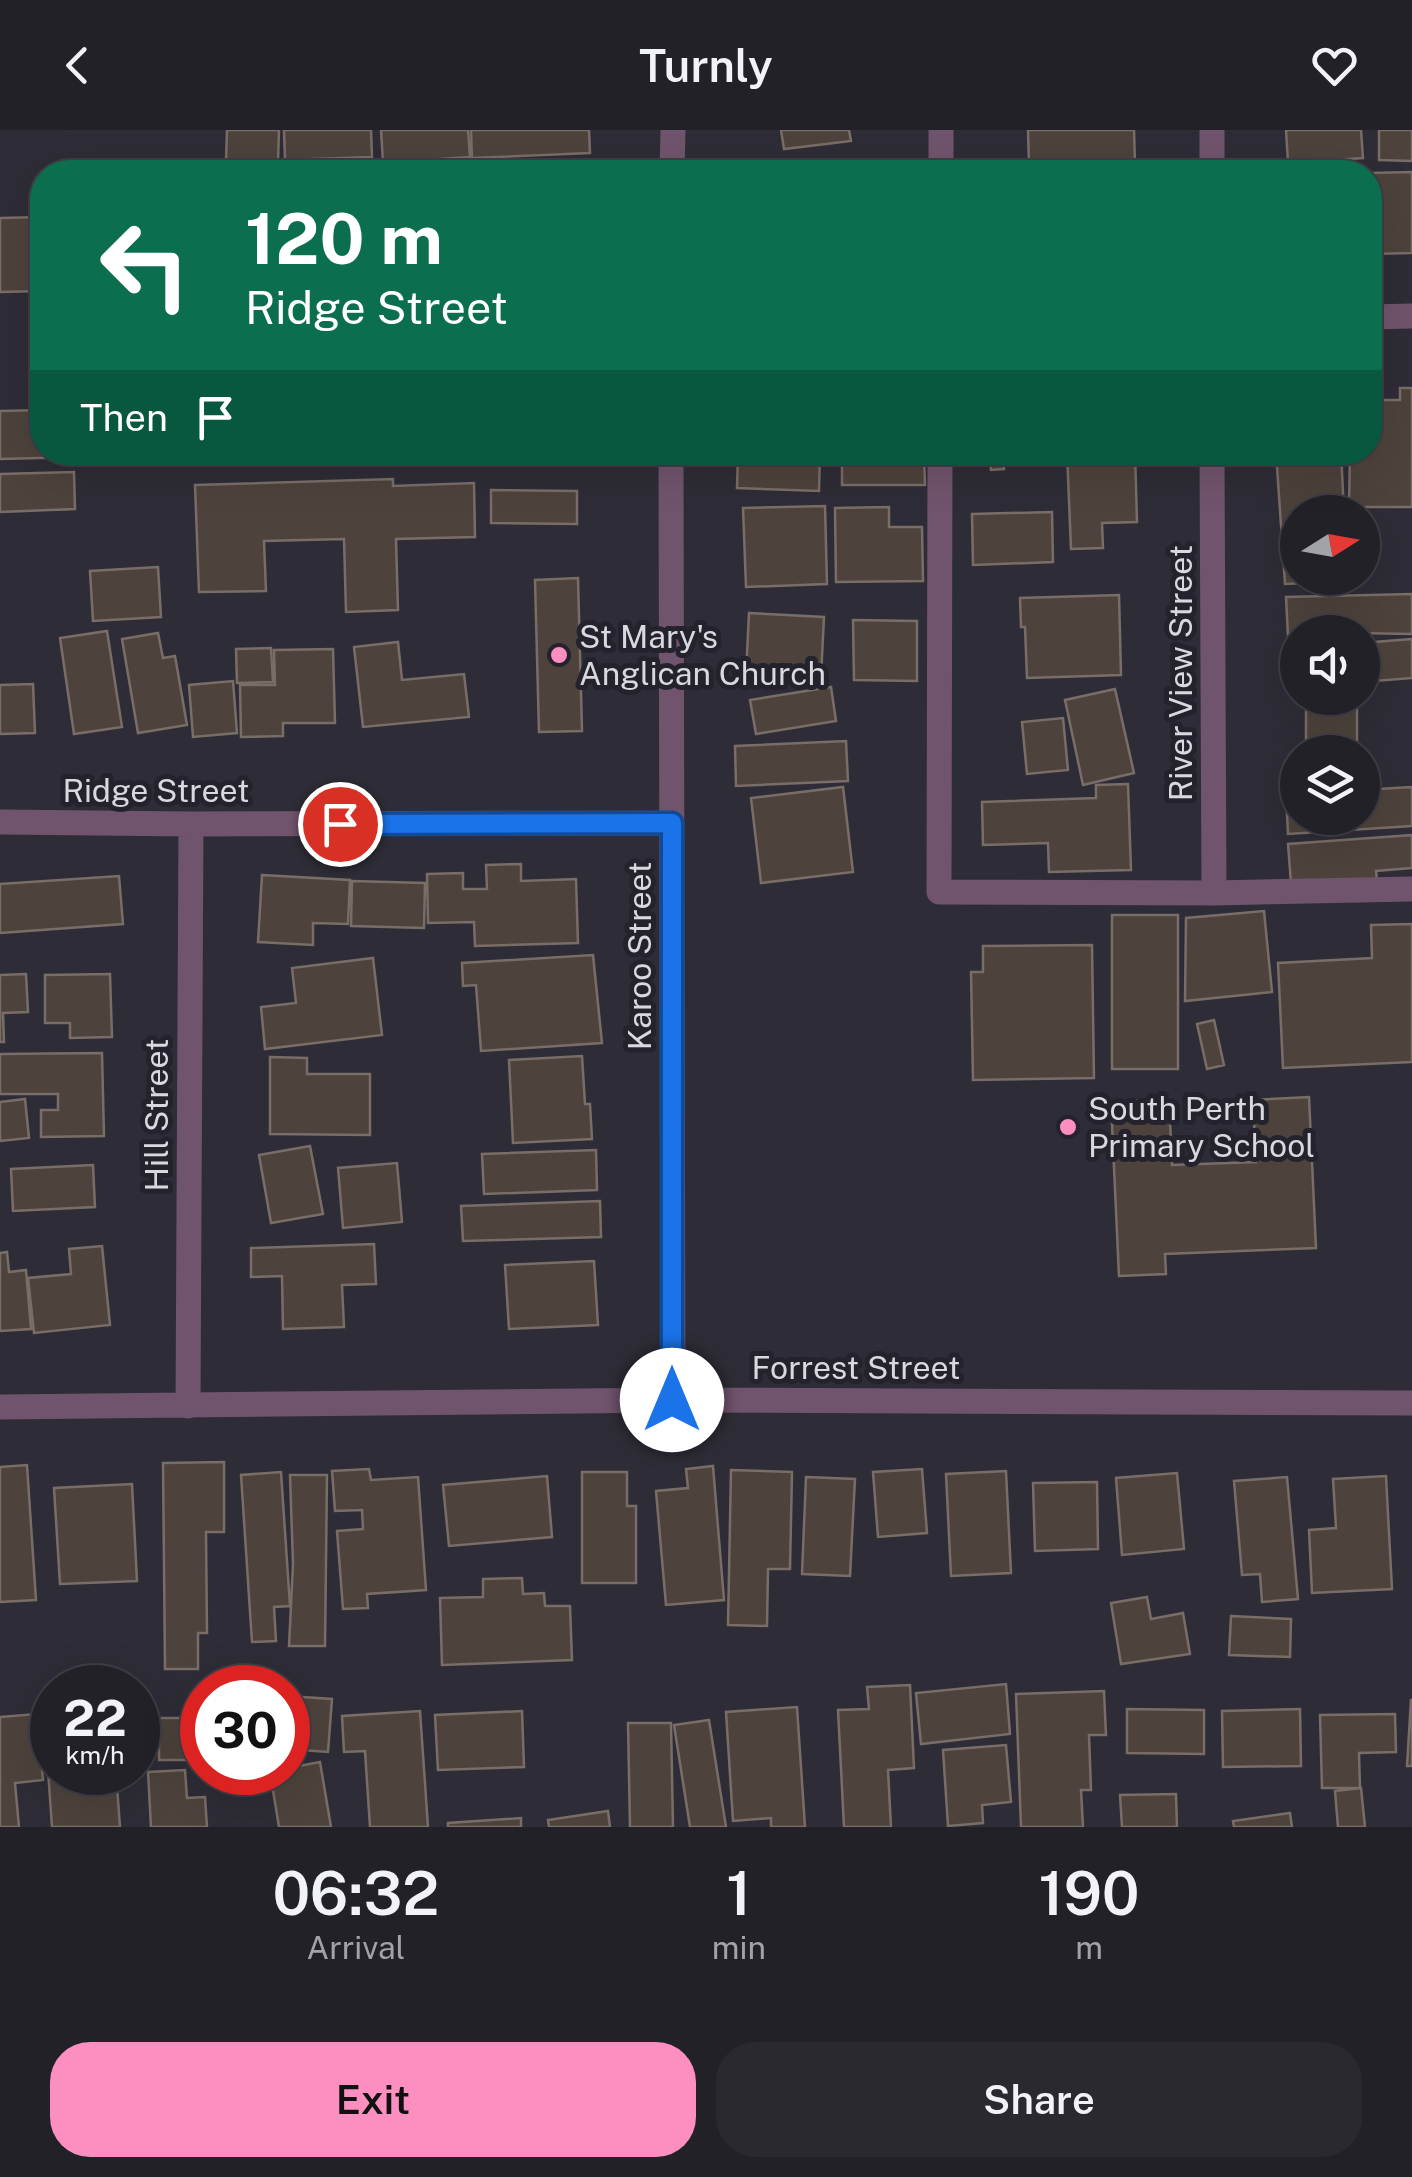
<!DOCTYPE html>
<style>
:root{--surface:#222128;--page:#2a2930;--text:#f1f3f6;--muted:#a2a3a8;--line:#3f3e45;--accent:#fd8ec0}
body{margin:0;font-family:"Public Sans",sans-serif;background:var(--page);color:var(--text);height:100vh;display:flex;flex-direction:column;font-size:38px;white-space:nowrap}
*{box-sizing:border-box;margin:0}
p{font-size:32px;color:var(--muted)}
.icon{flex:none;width:55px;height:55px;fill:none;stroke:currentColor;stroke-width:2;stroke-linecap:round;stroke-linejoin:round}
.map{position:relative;height:1697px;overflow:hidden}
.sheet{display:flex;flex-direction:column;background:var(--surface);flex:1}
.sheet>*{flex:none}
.guide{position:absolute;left:30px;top:30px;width:1352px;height:305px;border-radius:40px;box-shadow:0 10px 40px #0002,0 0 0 2px var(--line);background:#0b6e4f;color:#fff;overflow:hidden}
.needle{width:65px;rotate:79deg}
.fabs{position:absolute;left:1280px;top:365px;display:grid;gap:20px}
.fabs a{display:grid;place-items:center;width:100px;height:100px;border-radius:50%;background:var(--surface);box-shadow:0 10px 40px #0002,0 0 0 2px var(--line);font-size:50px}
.speed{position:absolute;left:30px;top:1535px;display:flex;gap:20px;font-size:50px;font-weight:700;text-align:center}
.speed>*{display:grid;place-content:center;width:130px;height:130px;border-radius:50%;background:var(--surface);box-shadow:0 10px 40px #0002,0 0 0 2px var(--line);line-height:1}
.speed small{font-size:25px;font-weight:400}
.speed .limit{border:15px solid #d22;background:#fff;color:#111}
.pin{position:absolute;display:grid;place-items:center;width:85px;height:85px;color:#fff;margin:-42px;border:5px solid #fff;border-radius:50%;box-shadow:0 2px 10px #0007}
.me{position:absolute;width:110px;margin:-55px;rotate:0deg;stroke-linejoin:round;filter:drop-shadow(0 0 8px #0008)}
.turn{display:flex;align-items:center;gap:35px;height:210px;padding:0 50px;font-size:45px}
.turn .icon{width:130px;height:130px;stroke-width:2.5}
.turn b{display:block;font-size:70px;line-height:85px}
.then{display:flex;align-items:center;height:95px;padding:0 50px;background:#0003;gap:20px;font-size:38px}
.eta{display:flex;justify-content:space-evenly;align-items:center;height:170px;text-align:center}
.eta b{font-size:60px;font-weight:600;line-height:70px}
.action{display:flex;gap:20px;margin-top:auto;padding:20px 50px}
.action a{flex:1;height:115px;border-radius:40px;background:var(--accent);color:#111;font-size:40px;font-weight:600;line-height:115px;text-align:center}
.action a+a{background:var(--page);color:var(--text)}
header{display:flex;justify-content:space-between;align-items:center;height:130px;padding:0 50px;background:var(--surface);font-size:45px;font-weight:600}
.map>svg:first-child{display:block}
.building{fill:#4d433c;stroke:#796e67;stroke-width:2.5}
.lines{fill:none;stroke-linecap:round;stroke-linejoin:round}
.minor{stroke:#70546d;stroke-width:25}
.route-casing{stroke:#114b97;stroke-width:25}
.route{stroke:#1a73e8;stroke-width:18}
.poi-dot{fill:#fd8ec0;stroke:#24222c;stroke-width:4}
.labels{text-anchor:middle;stroke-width:10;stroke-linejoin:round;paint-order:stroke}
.poi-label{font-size:32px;fill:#d9d8df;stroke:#24222c;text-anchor:start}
.street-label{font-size:32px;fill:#d9d8df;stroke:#24222c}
</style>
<header><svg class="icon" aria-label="back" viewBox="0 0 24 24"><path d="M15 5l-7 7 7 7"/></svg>Turnly<svg class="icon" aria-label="heart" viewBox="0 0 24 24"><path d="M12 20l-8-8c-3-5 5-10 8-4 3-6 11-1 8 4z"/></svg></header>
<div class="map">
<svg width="1412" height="1697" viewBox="0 0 1412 1697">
<rect width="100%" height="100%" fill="#2e2c36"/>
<!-- building -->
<path class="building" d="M227,0H279L278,32L226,31Z
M284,0H371L372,27L285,30Z
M381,0H468L470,27L383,33Z
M471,0H589L590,23L472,28Z
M781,0H849L851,11L784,19Z
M1028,0H1134L1135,33L1029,36Z
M1286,0H1361L1363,28L1288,33Z
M1379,0H1412V31L1379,30Z
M1412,42V123L1370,124V43Z
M42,87V161L0,162V88Z
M1400,258H1412V377H1349L1350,322H1370V270H1400Z
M42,280V322H120V326L0,329V281Z
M227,322H313L228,328Z
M485,322H548L485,328Z
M738,322H820L819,361L737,358Z
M842,322H924L925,355H842Z
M974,322H1003L1004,339L991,340L990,324L974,326Z
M1067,322H1135L1137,392L1102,393L1103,418L1071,419Z
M1276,322H1341L1344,382H1298V448H1347L1348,451L1285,454Z
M74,342L75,379L0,382V344Z
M393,349V356L474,353L475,407L396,409L398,480L346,482L344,409L264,411L266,461L199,462L195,355Z
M491,360L577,361V394L491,393Z
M825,376L827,454L746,457L743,378Z
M889,377V397H922L923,451L836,452L835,378Z
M1052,382L1053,432L973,435L972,384Z
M158,437L161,487L93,491L90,441Z
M578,448L582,601L539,602L535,450Z
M1412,464V504L1298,502V506L1288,507L1286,467Z
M1119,465L1121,545L1027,548L1025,497H1021L1020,468Z
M749,483L824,487L821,547L746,544Z
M853,490L917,491V551L854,550Z
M107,501L122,597L74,604L60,508Z
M158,503L163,528L175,526L187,595L138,603L122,509Z
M1412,509V548L1362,552V513Z
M398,512L402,550L464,544L469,587L363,597L354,517Z
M271,518L273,552L237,553L236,519Z
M333,519L335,593H283V606L241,607L240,555H275L274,520Z
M233,551L237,603L193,607L189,555Z
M33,554L35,603L0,604V555Z
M831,557L836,591L756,604L750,570Z
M1115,559L1134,643L1083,655L1065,570Z
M1306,568H1357V622H1306Z
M1063,588L1068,640L1027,644L1022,592Z
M846,611L848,651L736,656L735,616Z
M1128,654L1131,740L1049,742L1048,713L983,715L982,672L1096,668V655Z
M843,657L853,742L761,753L751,668Z
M1412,657V696L1288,704L1286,664L1298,663V688H1362V660Z
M1412,705V738L1376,741L1378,760L1292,767L1288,714Z
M521,734V751L576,749L578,813L475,816L474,792L428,793L427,744L463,743V759H487L486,735Z
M262,745L350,750L348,794L313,793V815L258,812Z
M119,746L123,794L0,803V754Z
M352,751L425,753L424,798L351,796Z
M1264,781L1272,862L1185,871L1186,788Z
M1112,785H1178V939H1112Z
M1412,794V932L1283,938L1278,833L1372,828L1371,795Z
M1092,815L1094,948L973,950L971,842H983V816Z
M593,825L602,913L481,921L476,855L463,856L462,833Z
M373,828L382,905L265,919L261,877L296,873L292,838Z
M26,844L28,882L3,883L4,912H0V845Z
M110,844L112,907L70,908V893H45V845Z
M1214,890L1224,935L1207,939L1197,894Z
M102,923L104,1006L41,1007V980H58V964H0V924Z
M582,926L585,974H590L592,1009L513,1013L509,930Z
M270,927L307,928V944H370V1005L270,1004Z
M1309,967L1316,1118L1165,1124L1166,1144L1119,1146L1111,972L1169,969L1172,1035L1256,1032L1253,970Z
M25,969L29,1008L0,1011V972Z
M310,1016L323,1084L271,1093L259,1025Z
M596,1020L597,1060L484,1064L482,1024Z
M397,1033L402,1092L343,1098L338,1038Z
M93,1035L95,1077L13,1081L11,1039Z
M600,1071L601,1107L463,1111L461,1076Z
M374,1114L376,1154L342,1155L344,1197L283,1199L282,1146L251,1147V1118Z
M102,1116L110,1195L34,1203L28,1148L71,1144L69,1119Z
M7,1122L9,1142L26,1140L31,1199L0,1201V1123Z
M594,1131L598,1195L509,1199L505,1135Z
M224,1332V1402H206L207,1503H198V1539H165L163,1333Z
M27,1335L36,1470L0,1472V1337Z
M713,1336L724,1470L666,1475L656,1361L688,1358L686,1339Z
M369,1339L371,1350L418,1347L426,1460L367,1464L368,1478L343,1479L337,1401L363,1399L362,1380L335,1381L332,1341Z
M922,1339L927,1403L878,1407L873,1342Z
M731,1340L792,1342L790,1439H768L767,1496L728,1495Z
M1006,1341L1011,1443L951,1446L946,1344Z
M281,1342L290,1476L274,1477L276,1511L252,1512L241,1345Z
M582,1342H627V1376H636V1453H582Z
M1177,1343L1184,1419L1122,1425L1116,1348Z
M290,1345H327L325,1516H289L293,1434Z
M547,1346L552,1407L449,1416L443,1355Z
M1386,1346L1392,1459L1312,1463L1309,1400L1336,1398L1333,1349Z
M806,1347L855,1349L850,1446L802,1444Z
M1287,1347L1298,1469L1262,1472L1260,1444L1242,1445L1234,1351Z
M1097,1352L1098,1419L1035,1421L1033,1353Z
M132,1354L137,1451L60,1454L54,1358Z
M522,1448L523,1464L544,1463L545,1476H570L572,1530L442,1535L440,1468L483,1467V1449Z
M1147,1467L1151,1489L1183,1483L1190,1524L1121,1534L1111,1473Z
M1231,1486L1291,1489L1290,1527L1229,1525Z
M1006,1554L1010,1604L921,1614L916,1563Z
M910,1555L914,1638L888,1640L891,1697H844L838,1580L869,1579L867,1557Z
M1104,1561L1106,1605H1089L1091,1660H1081L1083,1697H1021L1016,1564Z
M288,1566L332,1569L328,1622L288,1619Z
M1411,1570H1412V1636H1407Z
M797,1577L805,1697H771V1688L733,1691L726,1582Z
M1127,1579L1204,1580V1624L1127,1623Z
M1300,1579L1301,1636L1223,1637L1222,1581Z
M420,1581L428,1697H370L365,1621L344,1622L342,1586Z
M522,1581L524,1637L438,1640L435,1585Z
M37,1584L43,1650L15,1653L19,1697H0V1587Z
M1395,1584L1396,1622L1359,1623L1360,1658H1322L1320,1585Z
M159,1588H202V1630H159Z
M709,1590L726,1697H690L674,1595Z
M628,1593H671L673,1697H630Z
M1006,1615L1011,1672L982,1675L983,1693L948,1696L943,1620Z
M320,1632L331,1697H279L270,1642H288V1638Z
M48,1640H52V1642H116L120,1697H52Z
M185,1640L187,1668L205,1667L207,1697H151L148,1642Z
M1361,1658L1365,1697H1338L1335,1661Z
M1176,1664L1177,1697H1122L1120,1665Z
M608,1681L610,1697H549L548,1690Z
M1290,1683L1292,1697H1234L1233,1691Z
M521,1688V1697H448V1693Z"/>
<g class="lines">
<!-- minor -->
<path class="minor" d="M1212,0V42
M672,42L673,0
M941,42V0
M1370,187L1412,186
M671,322L673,1270
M940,322L939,762L1214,763L1412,759
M1212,322L1214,763
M0,692L191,694L672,693
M188,1276L191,694
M0,1277L673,1270L1412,1273"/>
</g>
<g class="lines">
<defs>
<path id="route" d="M340,694L672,693V1270"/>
</defs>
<!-- route casing -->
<use href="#route" class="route-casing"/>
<!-- route -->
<use href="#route" class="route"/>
</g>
<!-- markers -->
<g class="poi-dot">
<circle cx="559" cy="525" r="10"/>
<circle cx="1068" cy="997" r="10"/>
</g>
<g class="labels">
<!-- poi labels -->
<g class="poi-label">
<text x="579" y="518">St Mary's<tspan x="579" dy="37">Anglican Church</tspan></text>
<text x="1088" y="990">South Perth<tspan x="1088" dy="37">Primary School</tspan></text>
</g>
<!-- street labels -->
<g class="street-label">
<text transform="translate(1181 543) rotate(-90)" y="11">River View Street</text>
<text x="156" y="672">Ridge Street</text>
<text transform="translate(640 826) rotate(-90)" y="11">Karoo Street</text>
<text transform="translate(157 985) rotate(-90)" y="11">Hill Street</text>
<text x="856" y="1249">Forrest Street</text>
</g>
</g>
</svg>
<div class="fabs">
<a><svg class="needle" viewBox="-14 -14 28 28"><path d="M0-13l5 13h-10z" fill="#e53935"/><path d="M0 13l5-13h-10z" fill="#a2a3a8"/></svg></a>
<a><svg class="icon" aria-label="sound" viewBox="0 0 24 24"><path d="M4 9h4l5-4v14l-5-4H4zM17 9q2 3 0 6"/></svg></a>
<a><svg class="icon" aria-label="layers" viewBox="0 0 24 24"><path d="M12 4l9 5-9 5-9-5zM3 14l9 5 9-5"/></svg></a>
</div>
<div class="speed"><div>22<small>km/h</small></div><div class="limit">30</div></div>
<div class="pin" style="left:340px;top:694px;background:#d93025"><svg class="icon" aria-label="arrive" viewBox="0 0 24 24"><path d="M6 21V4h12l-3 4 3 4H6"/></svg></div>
<svg class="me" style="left:672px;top:1270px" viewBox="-20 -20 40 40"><circle r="19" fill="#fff"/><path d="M0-13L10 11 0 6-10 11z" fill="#1a73e8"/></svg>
<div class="guide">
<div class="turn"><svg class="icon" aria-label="left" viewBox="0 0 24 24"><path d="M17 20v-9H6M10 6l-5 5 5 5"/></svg><div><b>120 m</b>Ridge Street</div></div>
<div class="then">Then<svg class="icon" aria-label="arrive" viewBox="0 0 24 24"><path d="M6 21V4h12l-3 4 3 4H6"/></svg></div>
</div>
</div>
<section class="sheet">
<div class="eta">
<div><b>06:32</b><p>Arrival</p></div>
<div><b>1</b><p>min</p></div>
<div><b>190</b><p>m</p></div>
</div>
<div class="action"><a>Exit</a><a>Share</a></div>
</section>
